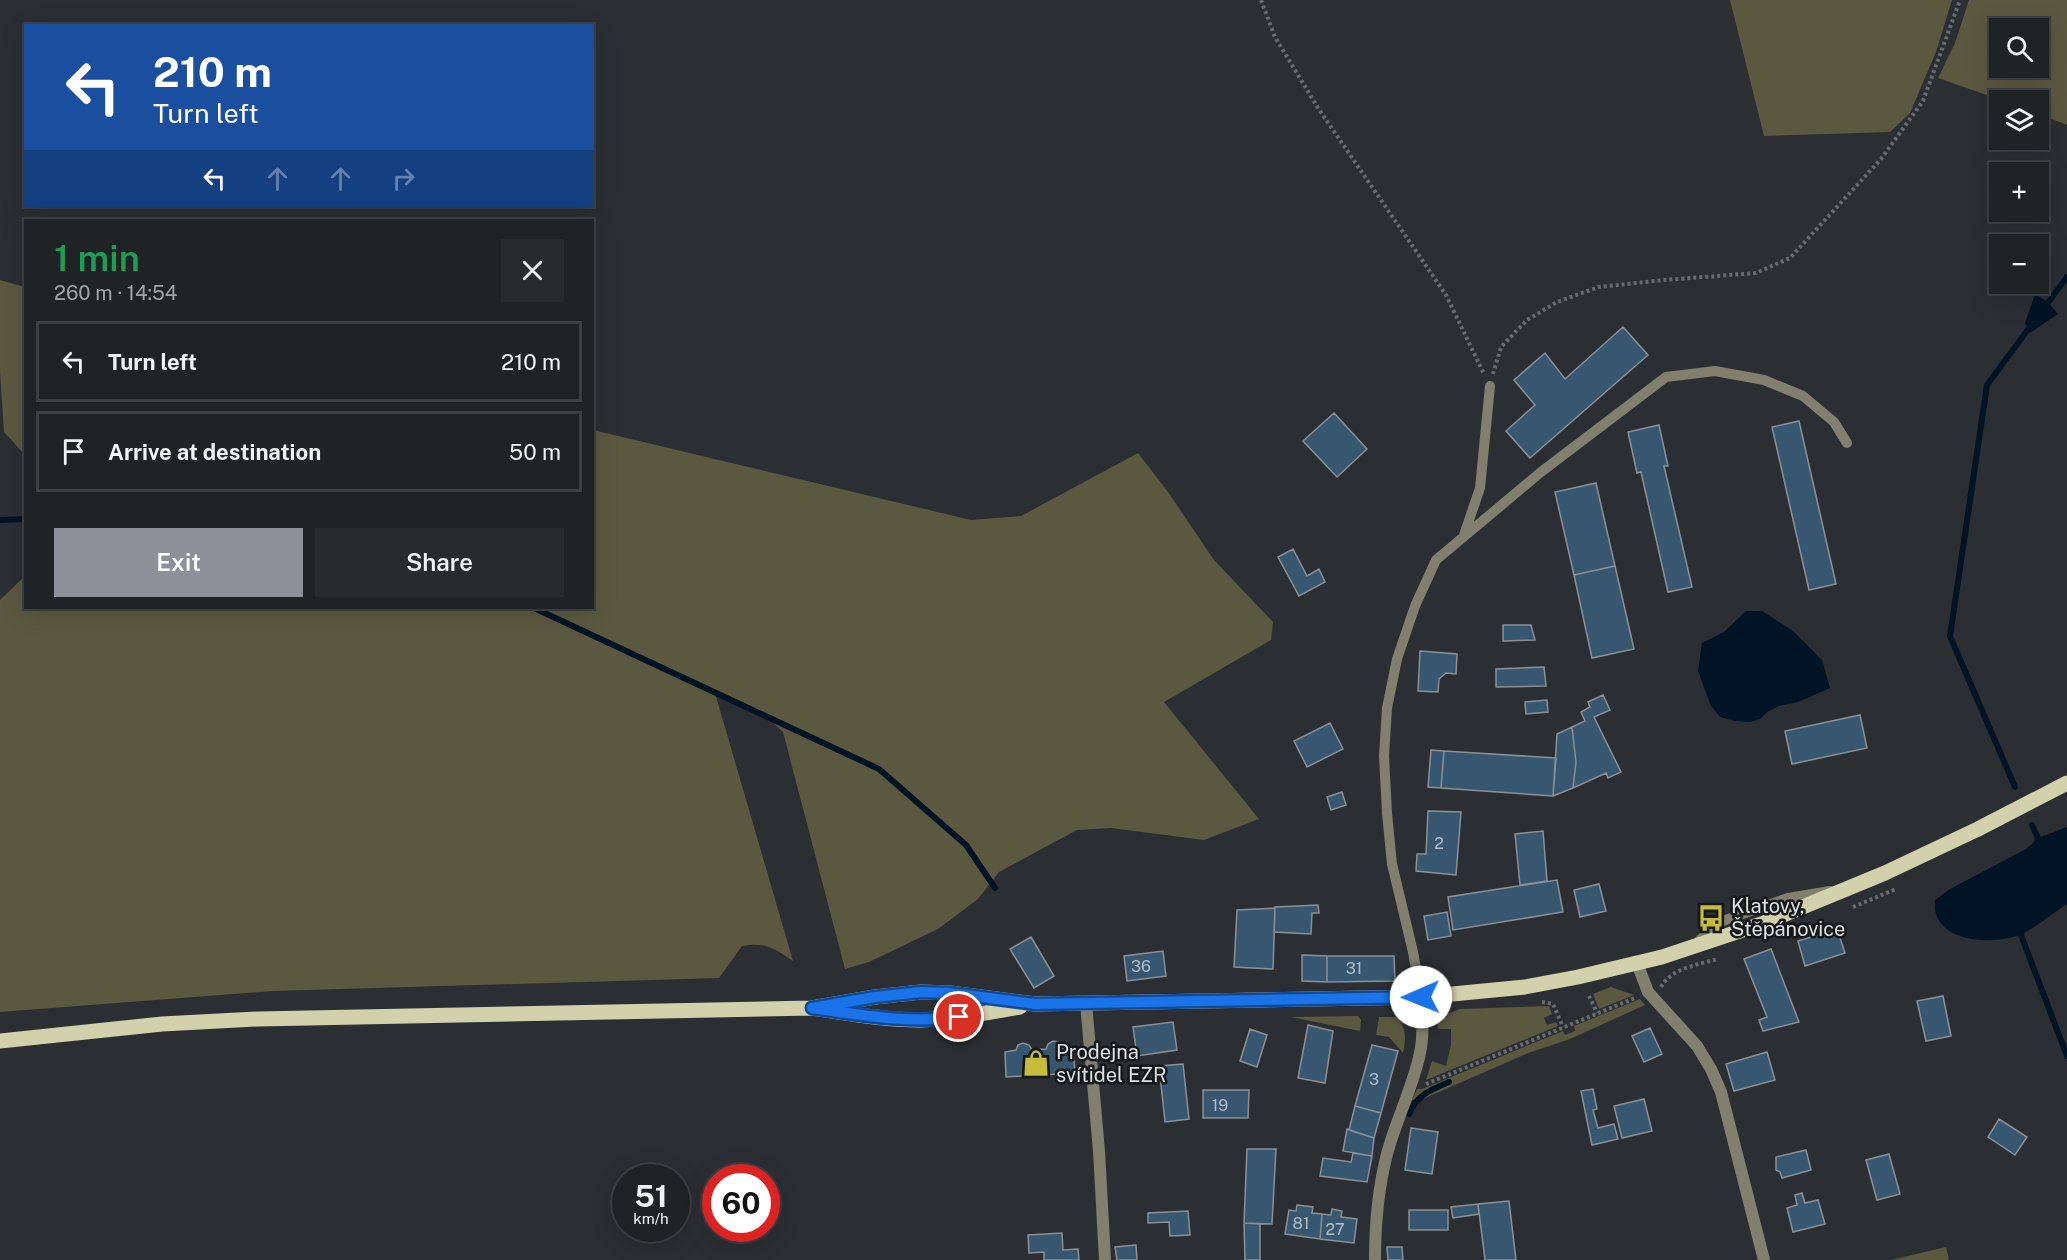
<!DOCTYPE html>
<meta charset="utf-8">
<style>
:root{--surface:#202326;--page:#282b2e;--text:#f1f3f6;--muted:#a2a4a7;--line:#3d4043;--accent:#8c9099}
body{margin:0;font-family:"Public Sans",sans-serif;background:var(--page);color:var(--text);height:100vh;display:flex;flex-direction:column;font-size:22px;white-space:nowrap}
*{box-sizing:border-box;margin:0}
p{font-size:20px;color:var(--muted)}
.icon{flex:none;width:33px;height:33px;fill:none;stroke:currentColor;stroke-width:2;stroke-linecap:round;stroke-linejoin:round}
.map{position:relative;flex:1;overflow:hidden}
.drawer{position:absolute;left:24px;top:219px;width:570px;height:390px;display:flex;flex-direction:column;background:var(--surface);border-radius:0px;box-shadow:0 6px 24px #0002,0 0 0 2px var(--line)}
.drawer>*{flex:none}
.banner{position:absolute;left:24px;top:24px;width:570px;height:183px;border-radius:0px;box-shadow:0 6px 24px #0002,0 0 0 2px var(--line);background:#1a4fa0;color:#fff;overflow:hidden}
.tools{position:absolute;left:1989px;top:18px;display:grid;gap:12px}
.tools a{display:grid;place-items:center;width:60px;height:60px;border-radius:0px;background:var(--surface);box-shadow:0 6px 24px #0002,0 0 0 2px var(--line);font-size:30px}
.speed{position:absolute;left:612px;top:1164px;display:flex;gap:12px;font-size:30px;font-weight:700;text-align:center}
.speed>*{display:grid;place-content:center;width:78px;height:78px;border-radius:50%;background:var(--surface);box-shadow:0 6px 24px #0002,0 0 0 2px var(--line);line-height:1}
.speed small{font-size:15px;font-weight:400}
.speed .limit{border:9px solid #d22;background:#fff;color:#111}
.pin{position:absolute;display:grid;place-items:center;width:51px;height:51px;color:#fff;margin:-26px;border:3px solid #fff;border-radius:50%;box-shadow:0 2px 6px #0007}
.me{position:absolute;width:66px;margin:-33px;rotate:269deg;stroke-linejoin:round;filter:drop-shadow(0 0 4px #0008)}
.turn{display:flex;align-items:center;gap:21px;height:126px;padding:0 30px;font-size:27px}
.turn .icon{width:78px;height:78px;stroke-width:2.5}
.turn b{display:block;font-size:42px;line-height:51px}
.lanes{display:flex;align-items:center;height:57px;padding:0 30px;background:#0003;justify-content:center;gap:30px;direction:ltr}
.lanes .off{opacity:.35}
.round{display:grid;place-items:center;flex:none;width:63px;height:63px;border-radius:0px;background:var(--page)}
.headline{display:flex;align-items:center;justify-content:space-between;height:102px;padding:0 30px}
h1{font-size:36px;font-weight:600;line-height:45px;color:#1e9e55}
.primary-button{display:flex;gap:12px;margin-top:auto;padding:12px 30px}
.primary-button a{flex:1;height:69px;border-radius:0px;background:var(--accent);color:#fff;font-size:24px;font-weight:600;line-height:69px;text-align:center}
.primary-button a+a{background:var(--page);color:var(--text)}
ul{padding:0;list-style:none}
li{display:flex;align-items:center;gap:18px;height:81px;margin:0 12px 9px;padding:0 18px;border:3px solid var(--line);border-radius:0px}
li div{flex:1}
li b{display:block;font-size:22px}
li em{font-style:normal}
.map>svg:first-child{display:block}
.green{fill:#5a583f;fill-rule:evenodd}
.water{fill:#001425}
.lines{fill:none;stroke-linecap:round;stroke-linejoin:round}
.stream{stroke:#001425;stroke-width:6}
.building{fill:#375771;stroke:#8b9094;stroke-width:1.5}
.path{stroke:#676a6e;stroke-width:4;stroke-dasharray:3 3;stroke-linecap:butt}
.service{stroke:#817f6e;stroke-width:10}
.minor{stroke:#817f6e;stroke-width:12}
.primary{stroke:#d3d1ac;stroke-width:15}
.route-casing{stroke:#114b97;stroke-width:15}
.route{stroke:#1a73e8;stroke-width:10}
.labels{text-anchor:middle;stroke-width:5;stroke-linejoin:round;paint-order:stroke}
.number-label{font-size:16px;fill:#b4bec6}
.poi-label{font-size:20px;fill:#dee1e3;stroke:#151719;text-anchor:start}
</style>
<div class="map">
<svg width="2067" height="1260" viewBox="0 0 2067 1260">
<rect width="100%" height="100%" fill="#2b2f33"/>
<!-- green -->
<path class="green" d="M1730,0H1952L1936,52L1910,113L1890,132L1764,136Z
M1969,0H2067V125L2039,114L2038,100H2001L1938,78L1955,43ZM2038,28V68H2000V28Z
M0,280L25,287V455L4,432L0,372Z
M593,430L971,520L1021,516L1138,453L1168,492L1214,560L1273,622L1271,640L1164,702L1259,819L1204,840L1111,828L1077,830L999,872L978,899L938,929L869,962L845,969L783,732L769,719L715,693L793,961C774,948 765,942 742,946L719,978L273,991L0,1012V600L25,576L26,608H592Z
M1611,987L1634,995L1599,1009L1593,994Z
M1640,999L1645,1005L1570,1039L1528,1053L1423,1099L1412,1100L1417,1089H1422L1563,1031L1565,1035L1575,1031L1574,1026Z
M1549,1006L1552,1014L1544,1018L1547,1025L1556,1022L1558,1026L1426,1080L1432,1061L1446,1066L1451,1045V1029H1438L1437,1022L1438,1015L1447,1014L1460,1009Z
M1358,1016L1361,1020L1360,1031L1291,1017Z
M1379,1017H1396C1407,1027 1406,1039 1403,1053L1389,1037L1376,1035Z
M1946,1247L1949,1260H1891Z"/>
<!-- water -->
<path class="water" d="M2035,294L2049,303L2058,314L2030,333L2025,323Z
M1746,611H1762L1793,631L1822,660L1830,688L1798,702L1779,706L1767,712L1760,719L1750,722L1735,721L1720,717L1711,706L1698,671L1702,643L1724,632Z
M2067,827V904C2054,912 2033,930 2019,935C1991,946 1930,942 1935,900L1950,889L2026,849L2038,838Z"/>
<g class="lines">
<!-- stream -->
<path class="stream" d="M2044,308L2067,277
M0,520L26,519
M534,608L879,769L966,845L995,888
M2015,787L1950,636L1987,385L2032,324
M2032,825L2038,838L2037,843
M2022,927L2021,935L2067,1056
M1409,1114C1417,1095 1430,1090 1449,1082"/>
</g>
<!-- building -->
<path class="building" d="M1623,327L1648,355L1530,458L1506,431L1535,405L1514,380L1545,353L1565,379Z
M1334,413L1367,449L1337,477L1303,441Z
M1799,421L1836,584L1809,590L1772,427Z
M1659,425L1668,466H1664L1692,587L1668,592L1641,472L1637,473L1628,432Z
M1596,483L1615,566L1574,575L1555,492Z
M1293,549L1307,576L1319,569L1325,582L1299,596L1278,557Z
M1615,566L1634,649L1592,658L1574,575Z
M1503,625H1531L1535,640L1503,641Z
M1420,651L1457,654L1456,674L1446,673L1439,679L1438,692L1418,691Z
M1544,667L1546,686L1496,687V669Z
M1603,695L1610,710L1594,717L1621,772L1608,778L1606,773L1573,788L1576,762L1572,727L1585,721L1581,712L1590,707L1588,702Z
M1547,700L1548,712L1526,714L1525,702Z
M1860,715L1867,748L1792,764L1785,731Z
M1330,723L1343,749L1307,767L1294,741Z
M1572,727L1576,762L1573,788L1553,796L1557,734Z
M1431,750L1444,751L1441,788L1428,787Z
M1444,751L1556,758L1553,796L1441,788Z
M1342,792L1346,805L1331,810L1327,797Z
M1428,811L1461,812L1456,875L1416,871L1417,854H1426Z
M1543,831L1547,881L1520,885L1515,834Z
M1557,880L1563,912L1453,930L1448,897Z
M1599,884L1606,911L1580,917L1574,890Z
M1318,905L1319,913H1312L1311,934L1274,932L1275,907Z
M1275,908L1273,969L1234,967L1237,910Z
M1447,912L1451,936L1428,940L1424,916Z
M1837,929L1845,953L1805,966L1798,941Z
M1031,937L1054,976L1034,988L1010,949Z
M1771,949L1799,1022L1763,1031L1759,1020L1767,1017L1744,959Z
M1163,951L1166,976L1127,981L1124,956Z
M1302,955L1327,956V982L1302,981Z
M1327,956H1394L1395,981L1327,982Z
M1943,996L1951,1036L1926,1041L1917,1001Z
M1173,1022L1177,1050L1137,1056L1133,1027Z
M1308,1025L1333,1031L1325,1083L1298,1078Z
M1650,1028L1662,1054L1644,1062L1632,1036Z
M1250,1029L1267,1035L1257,1067L1240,1061Z
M1053,1041L1058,1042L1061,1048L1073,1047L1075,1073L1006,1077L1005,1052L1016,1050L1018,1045L1023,1043L1029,1045L1032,1050L1046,1049L1048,1044Z
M1372,1045L1398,1051L1381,1113L1355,1106Z
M1767,1052L1775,1080L1734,1091L1726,1064Z
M1183,1064L1189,1119L1165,1122L1159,1066Z
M1593,1089L1597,1109L1593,1110L1598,1128L1614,1124L1618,1139L1592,1145L1581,1091Z
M1203,1090H1249L1248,1118H1203Z
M1644,1099L1652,1131L1622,1138L1614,1106Z
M1355,1106L1381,1113L1374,1138L1349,1130Z
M1999,1119L2027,1137L2015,1155L1988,1137Z
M1411,1128L1438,1132L1432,1174L1405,1170Z
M1347,1129L1374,1138L1372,1156L1343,1151Z
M1247,1149H1276L1272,1224L1244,1223Z
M1806,1150L1811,1170L1782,1178L1780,1172L1776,1170V1157Z
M1353,1153L1372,1156L1367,1182L1320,1176L1323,1158L1351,1162Z
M1889,1154L1900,1194L1877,1200L1866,1160Z
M1802,1193L1805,1203L1818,1200L1825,1224L1793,1232L1787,1208L1797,1205L1795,1195Z
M1509,1201L1516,1260H1485L1478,1204Z
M1478,1204L1479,1214L1453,1218L1451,1207Z
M1297,1205L1313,1207L1312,1213L1322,1214L1320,1239L1285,1234L1289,1210L1296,1211Z
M1332,1209L1342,1211L1341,1217L1357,1219L1354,1243L1320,1239L1322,1214L1331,1215Z
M1409,1210H1448V1230H1409Z
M1188,1211L1190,1235L1170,1236L1169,1222L1148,1223V1213Z
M1244,1223L1260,1224V1260H1245Z
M1062,1233L1063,1250L1078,1249L1079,1260H1044V1252L1029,1253L1028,1235Z
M1136,1245L1137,1260H1117L1115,1247Z
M1387,1247H1402L1403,1260H1388Z"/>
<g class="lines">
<!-- path -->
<path class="path" d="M1261,0L1275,37L1318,108L1446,295L1484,374
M1493,374L1501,347L1527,320L1557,302L1599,287L1664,280L1756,273L1790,258L1881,159L1923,101L1960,0
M1853,907L1896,889
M1661,987C1671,968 1698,965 1717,959
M1589,996L1597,1013
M1542,1002L1553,1004L1563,1027
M1426,1084L1635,998"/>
<!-- service -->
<path class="service" d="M1464,535L1480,488L1490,386
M1697,943L1717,923L1788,898L1830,891
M1421,997L1413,952L1392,864L1387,813L1384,756L1387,708L1397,659L1415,606L1436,560L1541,472L1666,377L1715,371L1764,380L1803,396L1834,422L1847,443"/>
<!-- minor -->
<path class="minor" d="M1637,963L1648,992L1697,1046L1711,1069L1721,1092L1764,1260
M1086,1003L1099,1151L1105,1260
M1375,1260C1375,1225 1378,1189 1387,1154C1396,1120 1413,1087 1420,1053C1424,1035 1422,1016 1421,997"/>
<!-- primary -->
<path class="primary" d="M812,1008L875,997L921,992L950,993L1035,1004L1421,997L1525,987L1578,977L1662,957L1764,923L1885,873L1978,829L2067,783
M0,1041L162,1024L258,1019L812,1008C847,1013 883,1020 919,1020C953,1019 987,1013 1020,1007"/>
</g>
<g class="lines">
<defs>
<path id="route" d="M959,1017C909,1024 861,1015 812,1008L875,997L921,992L950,993L1035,1004L1421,997"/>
</defs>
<!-- route casing -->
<use href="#route" class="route-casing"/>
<!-- route -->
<use href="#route" class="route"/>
</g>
<!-- icons -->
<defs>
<symbol id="bus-bare" viewBox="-9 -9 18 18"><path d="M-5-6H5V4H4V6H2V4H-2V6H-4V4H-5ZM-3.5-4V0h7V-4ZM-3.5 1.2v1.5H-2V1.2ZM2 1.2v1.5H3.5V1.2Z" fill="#c7bb3b" stroke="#151719" stroke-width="2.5" paint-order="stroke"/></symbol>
<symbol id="shop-bare" viewBox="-9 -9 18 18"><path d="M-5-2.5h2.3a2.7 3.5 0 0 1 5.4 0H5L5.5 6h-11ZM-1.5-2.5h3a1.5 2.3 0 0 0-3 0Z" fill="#c7bb3b" stroke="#151719" stroke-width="2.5" paint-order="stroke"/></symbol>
</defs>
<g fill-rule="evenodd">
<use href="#bus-bare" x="1692" y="899" width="38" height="38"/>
<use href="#shop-bare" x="1017" y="1044" width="38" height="38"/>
</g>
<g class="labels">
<!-- number labels -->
<g class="number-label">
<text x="1439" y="849">2</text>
<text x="1141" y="972">36</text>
<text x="1354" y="974">31</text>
<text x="1374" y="1085">3</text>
<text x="1220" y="1111">19</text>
<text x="1301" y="1229">81</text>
<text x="1335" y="1235">27</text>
</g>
<!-- poi labels -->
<g class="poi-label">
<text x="1731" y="913">Klatovy,<tspan x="1731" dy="23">Štěpánovice</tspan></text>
<text x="1056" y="1059">Prodejna<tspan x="1056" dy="23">svítidel EZR</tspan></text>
</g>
</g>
</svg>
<div class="tools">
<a><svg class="icon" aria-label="search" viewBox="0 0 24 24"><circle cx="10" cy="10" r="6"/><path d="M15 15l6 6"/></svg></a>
<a><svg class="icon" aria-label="layers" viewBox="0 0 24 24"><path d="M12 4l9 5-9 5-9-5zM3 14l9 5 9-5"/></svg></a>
<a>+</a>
<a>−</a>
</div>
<div class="speed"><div>51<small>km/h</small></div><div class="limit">60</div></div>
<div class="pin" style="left:959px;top:1017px;background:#d93025"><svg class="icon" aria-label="arrive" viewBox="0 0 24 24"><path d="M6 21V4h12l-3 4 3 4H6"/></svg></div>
<svg class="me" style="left:1421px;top:997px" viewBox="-20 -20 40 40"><circle r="19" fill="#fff"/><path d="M0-13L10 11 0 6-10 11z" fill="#1a73e8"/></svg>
<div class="banner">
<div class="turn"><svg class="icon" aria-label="left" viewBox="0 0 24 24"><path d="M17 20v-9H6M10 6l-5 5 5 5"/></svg><div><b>210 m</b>Turn left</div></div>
<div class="lanes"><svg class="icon" aria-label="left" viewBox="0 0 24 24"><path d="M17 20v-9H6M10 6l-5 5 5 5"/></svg><svg class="icon off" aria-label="ahead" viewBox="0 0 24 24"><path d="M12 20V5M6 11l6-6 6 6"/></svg><svg class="icon off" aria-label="ahead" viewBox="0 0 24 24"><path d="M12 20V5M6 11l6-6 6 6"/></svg><svg class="icon off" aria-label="right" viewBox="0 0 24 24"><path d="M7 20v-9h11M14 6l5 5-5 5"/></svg></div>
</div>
<section class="drawer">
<div class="headline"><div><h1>1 min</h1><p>260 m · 14:54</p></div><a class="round"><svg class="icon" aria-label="close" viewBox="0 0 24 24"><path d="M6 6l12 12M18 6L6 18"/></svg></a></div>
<ul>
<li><svg class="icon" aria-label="left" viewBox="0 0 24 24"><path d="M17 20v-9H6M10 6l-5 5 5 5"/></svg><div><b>Turn left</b></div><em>210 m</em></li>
<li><svg class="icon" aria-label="arrive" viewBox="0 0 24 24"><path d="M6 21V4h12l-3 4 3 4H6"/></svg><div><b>Arrive at destination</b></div><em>50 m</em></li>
</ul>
<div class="primary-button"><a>Exit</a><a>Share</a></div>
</section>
</div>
